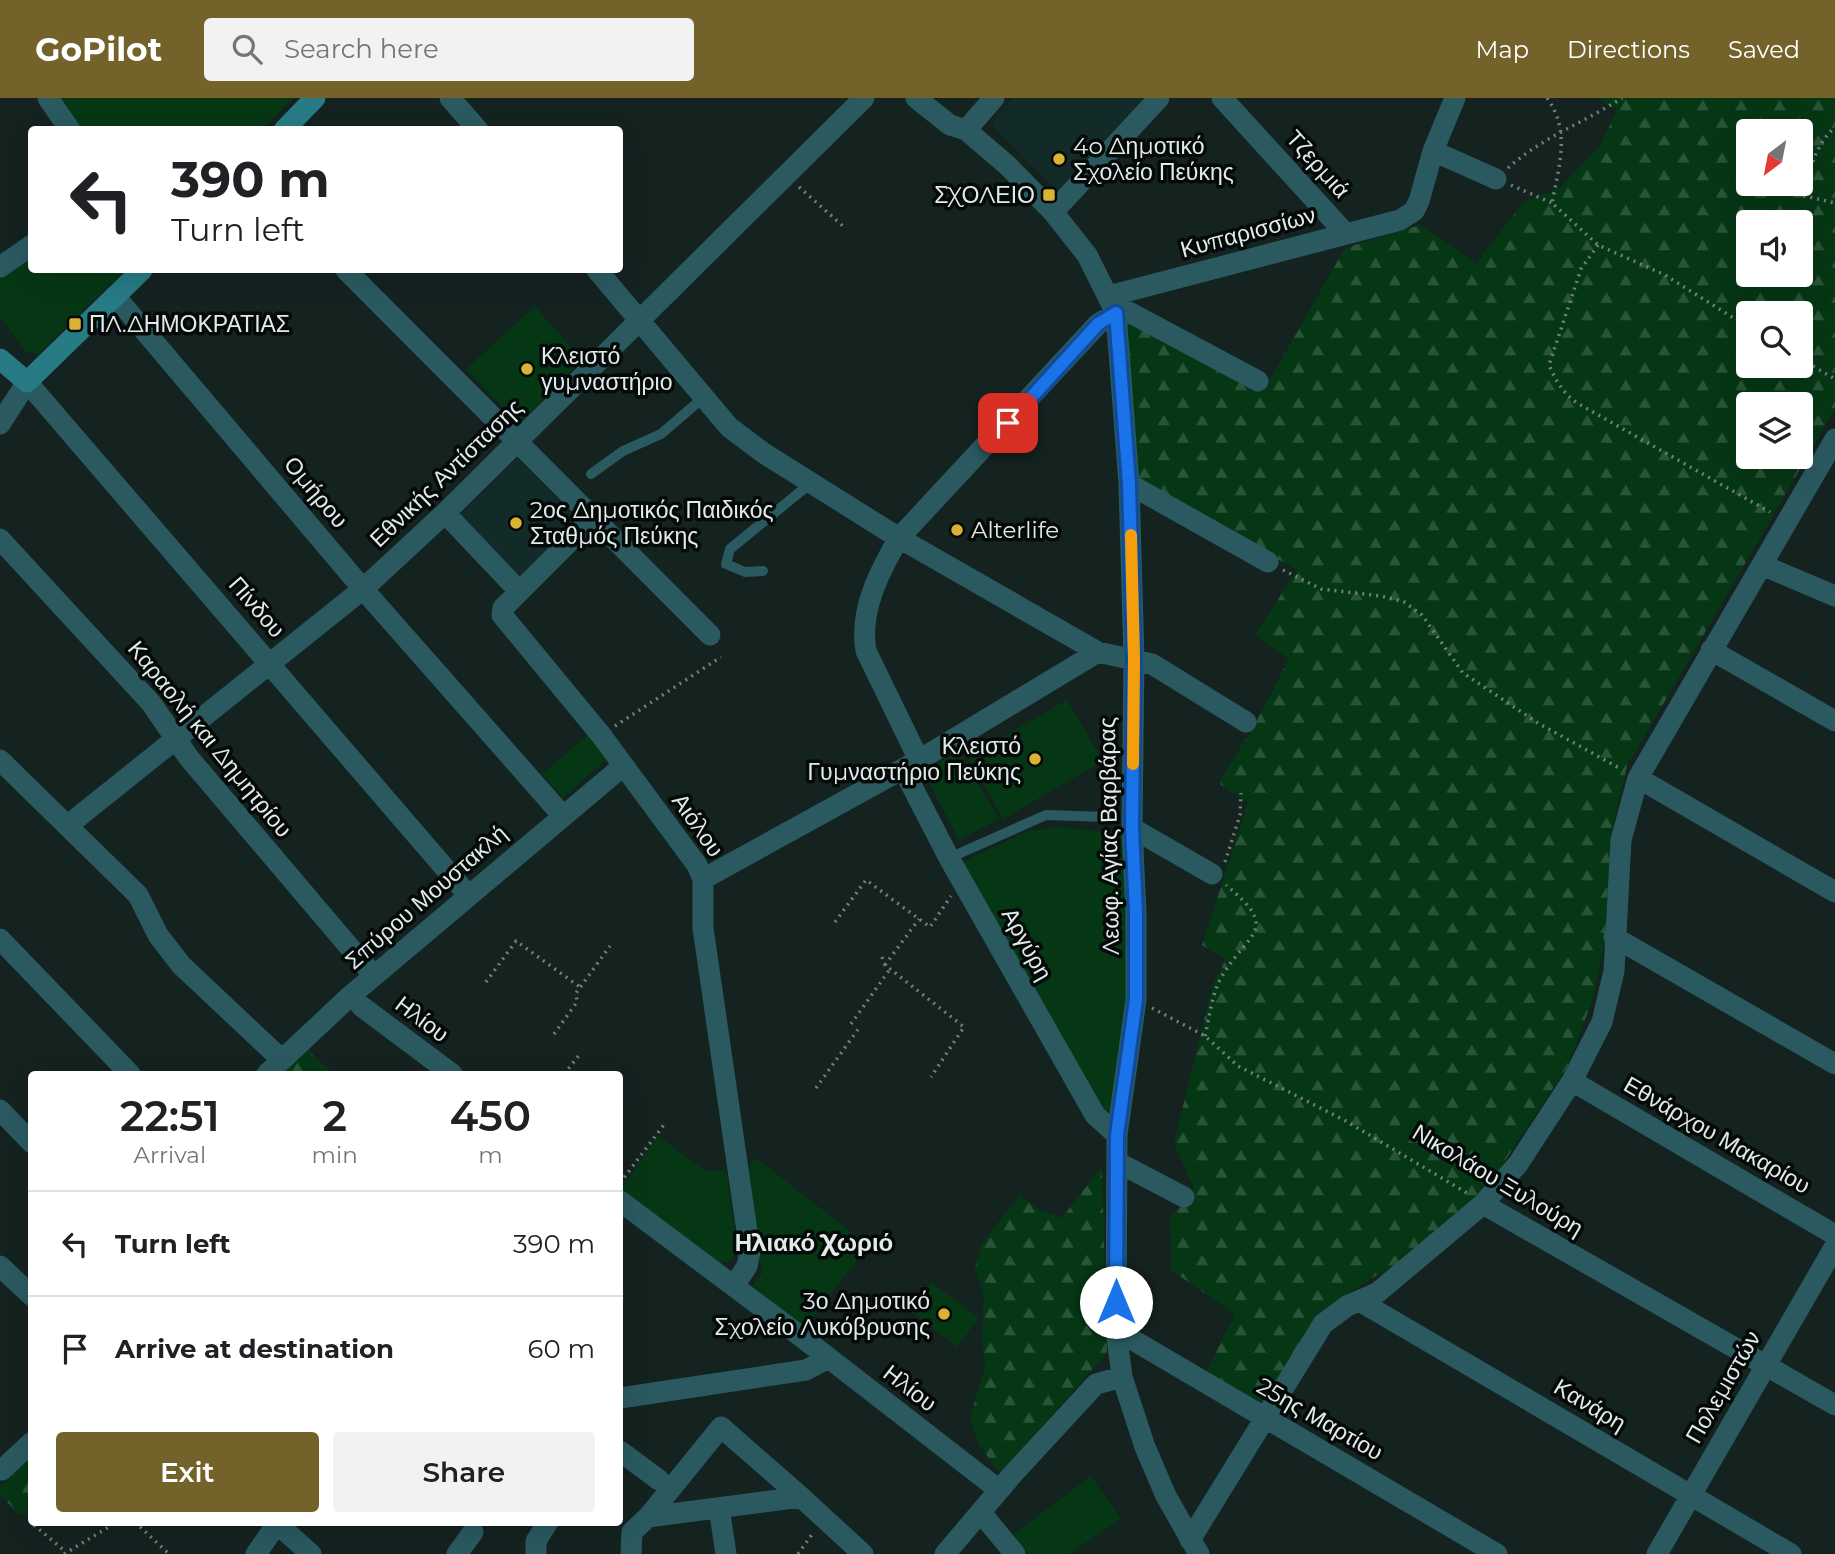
<!DOCTYPE html>
<meta charset="utf-8">
<style>
:root{--surface:#fff;--page:#f2f2f2;--text:#202124;--muted:#757577;--line:#e0e0e0;--accent:#74622b}
body{margin:0;font-family:Montserrat,sans-serif;background:var(--page);color:var(--text);height:100vh;display:flex;flex-direction:column;font-size:26px;white-space:nowrap}
*{box-sizing:border-box;margin:0}
p{font-size:23px;color:var(--muted)}
.icon{flex:none;width:38px;height:38px;fill:none;stroke:currentColor;stroke-width:2;stroke-linecap:round;stroke-linejoin:round}
.map{position:relative;flex:1;overflow:hidden}
.sheet{position:absolute;left:28px;top:973px;width:595px;height:455px;display:flex;flex-direction:column;background:var(--surface);border-radius:7px;box-shadow:0 7px 28px #0002}
.sheet>*{flex:none}
.banner{position:absolute;left:28px;top:28px;width:595px;height:147px;border-radius:7px;box-shadow:0 7px 28px #0002;background:#fff;color:var(--text);overflow:hidden}
.needle{width:46px;rotate:212deg}
.fabs{position:absolute;left:1736px;top:21px;display:grid;gap:14px}
.fabs a{display:grid;place-items:center;width:77px;height:77px;border-radius:7px;background:var(--surface);box-shadow:0 7px 28px #0002;font-size:35px}
.pin{position:absolute;display:grid;place-items:center;width:60px;height:60px;color:#fff;margin:-30px;border-radius:14px;box-shadow:0 4px 10px #0006}
.me{position:absolute;width:77px;margin:-38px;rotate:0deg;stroke-linejoin:round;filter:drop-shadow(0 0 5px #0008)}
.turn{display:flex;align-items:center;gap:24px;height:147px;padding:0 28px;font-size:32px}
.turn .icon{width:91px;height:91px;stroke-width:2.5}
.turn b{display:block;font-size:49px;line-height:60px}
.eta{display:flex;justify-content:space-evenly;align-items:center;height:119px;text-align:center}
.eta b{font-size:42px;font-weight:600;line-height:49px}
.cta{display:flex;gap:14px;margin-top:auto;padding:14px 28px}
.cta a{flex:1;height:80px;border-radius:7px;background:var(--accent);color:#fff;font-size:28px;font-weight:600;line-height:80px;text-align:center}
.cta a+a{background:var(--page);color:var(--text)}
ul{padding:0;list-style:none}
li{display:flex;align-items:center;gap:21px;height:105px;padding:0 28px;border-top:2px solid var(--line)}
li div{flex:1}
li b{display:block;font-size:26px}
li em{font-style:normal}
header{display:flex;align-items:center;gap:42px;box-sizing:border-box;height:98px;padding:0 35px;background:var(--accent);color:#fff}
header strong{font-size:33px}
nav{display:flex;gap:38px;margin-inline-start:auto;font-size:24px}
.search{width:490px;height:63px;background:var(--page);display:flex;align-items:center;gap:18px;box-sizing:border-box;padding:0 24px;border-radius:7px;color:var(--muted);font-size:26px}
.map>svg:first-child{display:block}
.built{fill:#132b28}
.forest{fill:url(#forest-firs);fill-rule:evenodd}
.green{fill:#063715}
.lines{fill:none;stroke-linecap:round;stroke-linejoin:round}
.path{stroke:#737f7d;stroke-width:3.5;stroke-dasharray:2 5;stroke-linecap:butt}
.lane{stroke:#2a5a60;stroke-width:10}
.street{stroke:#2a5a60;stroke-width:21}
.secondary{stroke:#277b85;stroke-width:21}
.route-casing{stroke:#114b97;stroke-width:18}
.route{stroke:#1a73e8;stroke-width:12}
.slow{stroke:#f59e0b;stroke-width:12}
.poi-dot{fill:#dbb233;stroke:#050a09;stroke-width:2.5}
.labels{text-anchor:middle;stroke-width:7;stroke-linejoin:round;paint-order:stroke}
.poi-label{font-size:23px;fill:#e1ebe9;stroke:#050a09;text-anchor:start}
.street-label{font-size:23px;fill:#e1ebe9;stroke:#050a09}
.neighbourhood-label{font-size:24px;font-weight:bold;fill:#e1ebe9;stroke:#050a09}
</style>
<header>
<strong>GoPilot</strong>
<div class="search"><svg class="icon" aria-label="search" viewBox="0 0 24 24"><circle cx="10" cy="10" r="6"/><path d="M15 15l6 6"/></svg>Search here</div>
<nav><a>Map</a><a>Directions</a><a>Saved</a></nav>
</header>
<div class="map">
<svg width="1835" height="1456" viewBox="0 0 1835 1456">
<defs>
<pattern id="forest-firs" width="22" height="20" patternUnits="userSpaceOnUse" patternTransform="scale(1.75)"><rect width="22" height="20" fill="#063715"/><path d="M5 1l3.5 6h-7zM16 11l3.5 6h-7z" fill="#2a5437"/></pattern>
</defs>
<rect width="100%" height="100%" fill="#142220"/>
<!-- built -->
<path class="built" d="M1013,0H1148L1061,96L991,26Z
M517,360L571,414V429L516,484L457,420Z"/>
<!-- forest -->
<path class="forest" d="M1597,0H1835V311L1627,668L1611,737L1605,843L1592,903L1567,969L1485,1093L1414,1155L1354,1191L1317,1219L1263,1314L1205,1277L1235,1216L1171,1172L1170,1120L1194,1091L1174,1045L1213,886L1226,861L1202,847L1248,705L1218,685L1254,628L1289,561L1255,537L1297,472L1138,382L1126,219L1263,294L1345,150L1420,127L1476,165L1524,104L1561,89L1601,46L1617,12ZM1748,33H1801V86H1748ZM1748,124H1801V177H1748ZM1748,215H1801V268H1748ZM1748,306H1801V359H1748Z
M306,950L333,976H279Z
M1102,1068L1107,1255L1010,1365L999,1374L979,1347L970,1320L985,1269L982,1237L984,1197L975,1169L982,1145L1020,1097L1037,1111L1062,1120Z
M31,1360V1415L19,1416L0,1397V1389Z"/>
<!-- green -->
<path class="green" d="M60,0H293L262,32L81,31Z
M31,154L32,172H125L38,256L26,254L0,219V177Z
M535,208L582,262L519,326L466,271Z
M1067,602L1103,663L1003,721L968,659Z
M590,635L608,660L563,700L542,676Z
M959,653L999,721L959,742L923,673Z
M1058,729L1123,736L1131,901L1111,1012L1106,1014L1097,1010L963,764L1027,733Z
M658,1038L706,1073L726,1072L737,1146L736,1155L730,1164H715L620,1092Z
M759,1062L866,1146V1151L805,1229L751,1190L762,1175L748,1072L752,1063Z
M931,1184L979,1220L957,1249L909,1212Z
M1091,1378L1121,1421L1069,1456H1028L1012,1437Z"/>
<g class="lines">
<!-- path -->
<path class="path" d="M1547,0C1571,33 1559,68 1552,105L1598,147L1665,177L1748,229
M1508,70C1541,40 1585,24 1622,0
M1511,87L1552,105
M799,89L844,129
M1783,93L1835,105
M1805,98C1809,71 1815,48 1835,29
M1598,147L1581,171L1549,267C1556,283 1563,295 1577,305L1770,414
M1801,261L1835,281
M1283,472L1321,491L1381,498L1404,504L1422,517L1463,575L1538,625L1621,671
M615,628L721,559
M1225,764L1240,717L1241,695
M835,824L866,782L930,829L951,798
M882,859L885,867L964,929L931,979
M885,867L919,821
M486,884L516,843L580,889
M1152,910L1205,938L1238,968L1344,1022L1467,1095
M851,926L890,871
M554,936L577,904L576,895L610,848
M1205,938C1210,916 1212,893 1224,875C1250,833 1280,832 1226,787
M564,976L580,956
M816,990L859,930
M620,1085L666,1024
M135,1424L169,1456
M34,1427L66,1454
M64,1456L117,1424
M798,1456L813,1435"/>
<!-- lane -->
<path class="lane" d="M591,376L623,353L661,336L704,299
M763,473L745,474L726,466L730,451L811,385
M949,760L1046,717L1107,719"/>
<!-- street -->
<path class="street" d="M48,0L70,32
M450,0L478,32
M916,0L950,27L966,32L1007,67L1053,114L1087,157L1116,215L1129,386L1134,561L1132,730L1136,815V902L1117,1037L1116,1232L1122,1279L1145,1349L1166,1398L1199,1456
M1222,0L1346,136
M966,32L994,0
M1433,53L1496,81
M1053,114L1159,0
M0,169L32,147
M346,172L710,537
M597,172L729,329L765,356L899,440L1098,554L1152,566L1246,624
M115,198L363,491L562,717
M1109,198L1400,122L1414,113L1419,103L1433,53L1455,0
M1112,205L1258,283
M0,326L27,284L468,797
M1129,386L1268,464
M445,415L519,493
M594,419L503,510L502,517L601,637L697,767L703,781V830L750,1154L747,1168L734,1188
M0,441L151,605L189,660L374,878
M1762,467L1835,498
M1711,552L1835,623
M0,662L138,797L158,837L181,867L282,962
M919,662L866,553C859,513 879,474 899,440L1098,226L1116,215
M903,671L949,760L1095,1017L1117,1037
M1638,680L1835,794
M67,728L363,491L445,415L864,0
M1132,730L1212,776
M703,781L919,662L1098,554
M1614,839L1835,966
M0,841L130,976
M361,908L452,976
M267,976L349,899L623,668
M1572,983L1835,1137
M0,1012L32,1045
M1117,1064L1184,1099
M620,1103L803,1240L999,1392
M1483,1106L1835,1307
M0,1168L32,1198
M1361,1204L1791,1456
M1116,1232L1497,1456
M620,1300L806,1272L829,1260
M620,1353L659,1382
M2,1372L32,1344
M719,1410L726,1456
M982,1416L1015,1456
M648,1419L721,1329L801,1399
M275,1424L311,1456
M1190,1442L1323,1226L1347,1208L1377,1195L1483,1106L1518,1066L1572,983L1602,924L1614,873L1621,742L1638,680L1835,341
M256,1456L278,1424
M457,1456L473,1434
M536,1456V1443L548,1424
M631,1456L632,1434L648,1419L801,1399L863,1456
M945,1456L1012,1377L1096,1286L1122,1279
M1657,1456L1835,1148"/>
<!-- secondary -->
<path class="secondary" d="M284,32L315,0
M0,261L27,284L142,172"/>
</g>
<g class="lines">
<defs>
<path id="route" d="M1008,325L1098,226L1116,215L1129,386L1134,561L1132,730L1136,815V902L1117,1037L1116,1204"/>
</defs>
<!-- route casing -->
<use href="#route" class="route-casing"/>
<!-- route -->
<use href="#route" class="route"/>
<!-- slow -->
<path class="slow" d="M1131,437L1134,561L1133,666"/>
</g>
<!-- markers -->
<g class="poi-dot">
<circle cx="1059" cy="61" r="7"/>
<rect x="1042" y="90" width="14" height="14" rx="3.5"/>
<rect x="68" y="219" width="14" height="14" rx="3.5"/>
<circle cx="527" cy="271" r="7"/>
<circle cx="516" cy="425" r="7"/>
<circle cx="957" cy="432" r="7"/>
<circle cx="1035" cy="661" r="7"/>
<circle cx="944" cy="1216" r="7"/>
</g>
<g class="labels">
<!-- poi labels -->
<g class="poi-label">
<text x="1073" y="56">4o Δημοτικό<tspan x="1073" dy="26">Σχολείο Πεύκης</tspan></text>
<text x="1035" y="105" text-anchor="end">ΣΧΟΛΕΙΟ</text>
<text x="89" y="234">ΠΛ.ΔΗΜΟΚΡΑΤΙΑΣ</text>
<text x="541" y="266">Κλειστό<tspan x="541" dy="26">γυμναστήριο</tspan></text>
<text x="530" y="420">2ος Δημοτικός Παιδικός<tspan x="530" dy="26">Σταθμός Πεύκης</tspan></text>
<text x="971" y="440">Alterlife</text>
<text x="1021" y="656" text-anchor="end">Κλειστό<tspan x="1021" dy="26">Γυμναστήριο Πεύκης</tspan></text>
<text x="930" y="1211" text-anchor="end">3ο Δημοτικό<tspan x="930" dy="26">Σχολείο Λυκόβρυσης</tspan></text>
</g>
<!-- street labels -->
<g class="street-label">
<text transform="translate(1318 66) rotate(48)" y="8">Τζερμιά</text>
<text transform="translate(1248 134) rotate(-15)" y="8">Κυπαρισσίων</text>
<text transform="translate(446 375) rotate(-44)" y="8">Εθνικής Αντίστασης</text>
<text transform="translate(316 394) rotate(50)" y="8">Ομήρου</text>
<text transform="translate(257 509) rotate(49)" y="8">Πίνδου</text>
<text transform="translate(210 641) rotate(51)" y="8">Καραολή και Δημητρίου</text>
<text transform="translate(698 727) rotate(55)" y="8">Αιόλου</text>
<text transform="translate(1109 738) rotate(-91)" y="8">Λεωφ. Αγίας Βαρβάρας</text>
<text transform="translate(426 799) rotate(-41)" y="8">Σπύρου Μουστακλή</text>
<text transform="translate(1027 846) rotate(61)" y="8">Αργύρη</text>
<text transform="translate(422 921) rotate(37)" y="8">Ηλίου</text>
<text transform="translate(1717 1037) rotate(30)" y="8">Εθνάρχου Μακαρίου</text>
<text transform="translate(1498 1082) rotate(31)" y="8">Νικολάου Ξυλούρη</text>
<text transform="translate(1723 1289) rotate(-60)" y="8">Πολεμιστών</text>
<text transform="translate(910 1290) rotate(38)" y="8">Ηλίου</text>
<text transform="translate(1590 1307) rotate(31)" y="8">Κανάρη</text>
<text transform="translate(1320 1321) rotate(30)" y="8">25ης Μαρτίου</text>
</g>
<!-- neighbourhood labels -->
<g class="neighbourhood-label">
<text x="814" y="1153">Ηλιακό Χωριό</text>
</g>
</g>
</svg>
<div class="fabs">
<a><svg class="needle" viewBox="-14 -14 28 28"><path d="M0-13l5 13h-10z" fill="#e53935"/><path d="M0 13l5-13h-10z" fill="#757577"/></svg></a>
<a><svg class="icon" aria-label="sound" viewBox="0 0 24 24"><path d="M4 9h4l5-4v14l-5-4H4zM17 9q2 3 0 6"/></svg></a>
<a><svg class="icon" aria-label="search" viewBox="0 0 24 24"><circle cx="10" cy="10" r="6"/><path d="M15 15l6 6"/></svg></a>
<a><svg class="icon" aria-label="layers" viewBox="0 0 24 24"><path d="M12 4l9 5-9 5-9-5zM3 14l9 5 9-5"/></svg></a>
</div>
<div class="pin" style="left:1008px;top:325px;background:#d93025"><svg class="icon" aria-label="arrive" viewBox="0 0 24 24"><path d="M6 21V4h12l-3 4 3 4H6"/></svg></div>
<svg class="me" style="left:1116px;top:1204px" viewBox="-20 -20 40 40"><circle r="19" fill="#fff"/><path d="M0-13L10 11 0 6-10 11z" fill="#1a73e8"/></svg>
<div class="banner">
<div class="turn"><svg class="icon" aria-label="left" viewBox="0 0 24 24"><path d="M17 20v-9H6M10 6l-5 5 5 5"/></svg><div><b>390 m</b>Turn left</div></div>
</div>
<section class="sheet">
<div class="eta">
<div><b>22:51</b><p>Arrival</p></div>
<div><b>2</b><p>min</p></div>
<div><b>450</b><p>m</p></div>
</div>
<ul>
<li><svg class="icon" aria-label="left" viewBox="0 0 24 24"><path d="M17 20v-9H6M10 6l-5 5 5 5"/></svg><div><b>Turn left</b></div><em>390 m</em></li>
<li><svg class="icon" aria-label="arrive" viewBox="0 0 24 24"><path d="M6 21V4h12l-3 4 3 4H6"/></svg><div><b>Arrive at destination</b></div><em>60 m</em></li>
</ul>
<div class="cta"><a>Exit</a><a>Share</a></div>
</section>
</div>
